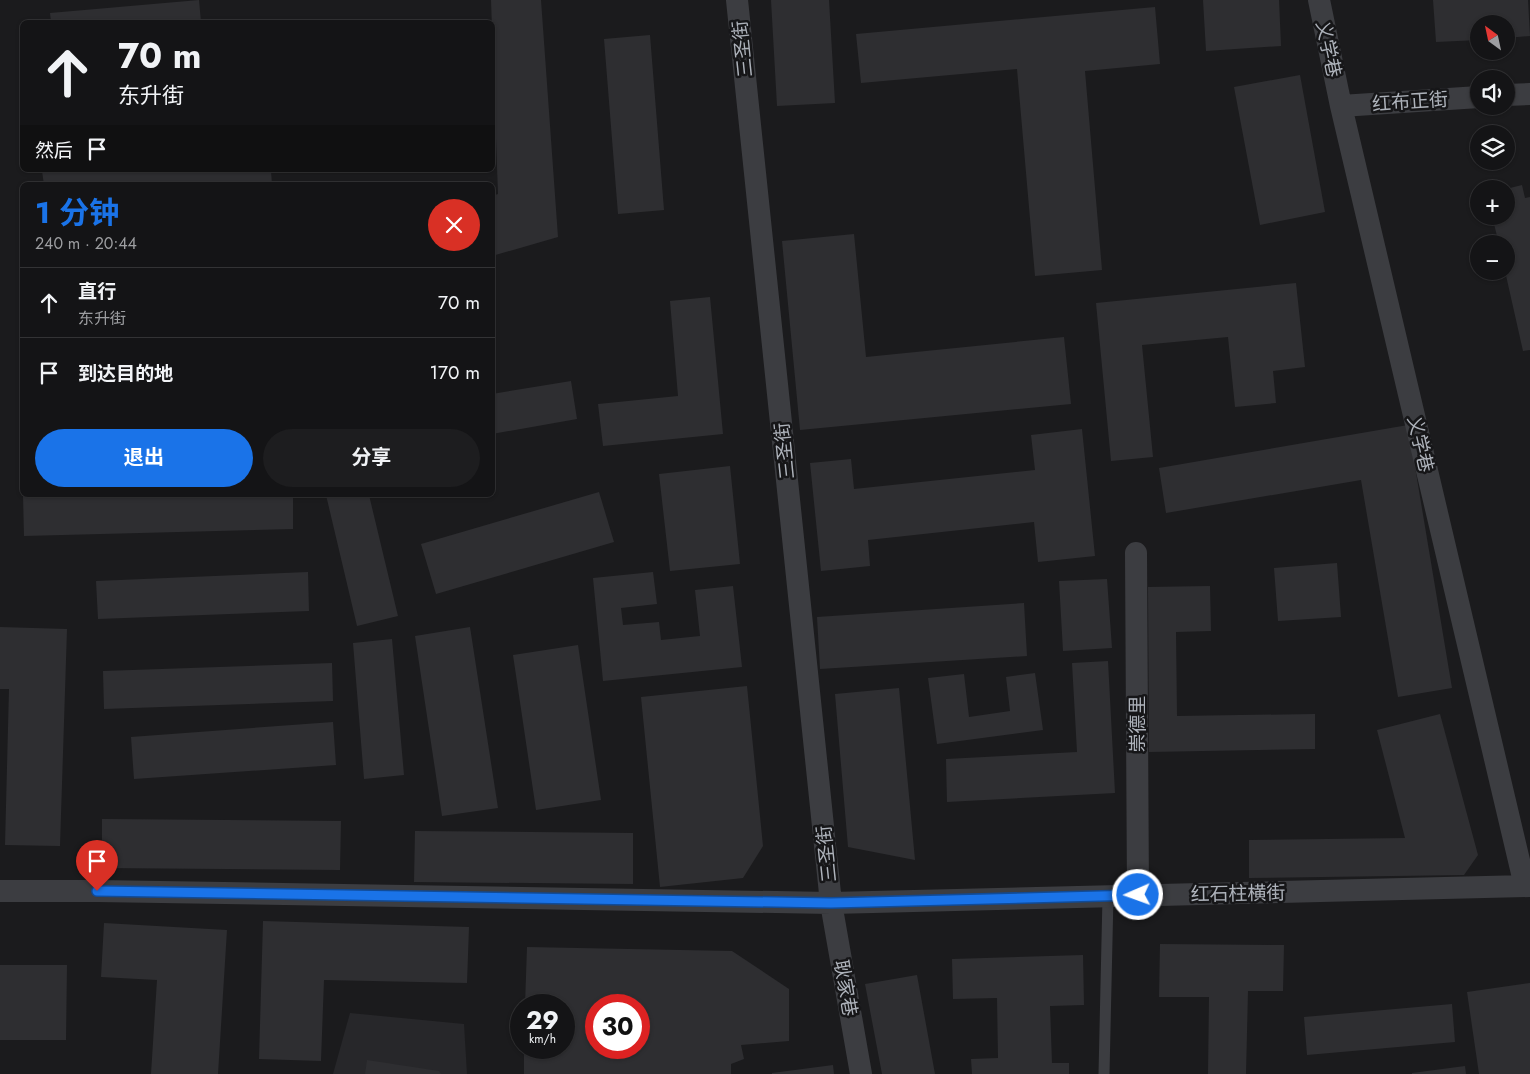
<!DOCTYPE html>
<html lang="zh">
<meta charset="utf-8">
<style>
:root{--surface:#141416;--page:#1d1d1f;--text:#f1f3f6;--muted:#9d9ea1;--line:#333335;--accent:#1a73e8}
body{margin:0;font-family:Jost,"Noto Sans SC",sans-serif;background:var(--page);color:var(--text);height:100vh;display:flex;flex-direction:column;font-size:19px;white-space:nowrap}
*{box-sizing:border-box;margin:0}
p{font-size:16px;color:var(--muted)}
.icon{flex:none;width:28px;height:28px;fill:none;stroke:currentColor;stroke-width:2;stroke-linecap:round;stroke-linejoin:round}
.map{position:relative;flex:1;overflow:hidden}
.drawer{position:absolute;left:20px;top:182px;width:475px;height:315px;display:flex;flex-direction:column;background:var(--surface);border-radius:8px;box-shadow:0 1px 4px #0004,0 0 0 1px var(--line)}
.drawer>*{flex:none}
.banner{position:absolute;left:20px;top:20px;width:475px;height:152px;border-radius:8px;box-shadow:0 1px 4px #0004,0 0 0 1px var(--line);background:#141416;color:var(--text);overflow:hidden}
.needle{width:32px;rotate:327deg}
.controls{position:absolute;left:1470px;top:15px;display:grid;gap:10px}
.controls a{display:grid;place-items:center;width:45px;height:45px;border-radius:50%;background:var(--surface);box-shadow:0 1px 4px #0004,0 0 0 1px var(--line);font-size:25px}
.speed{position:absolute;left:510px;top:994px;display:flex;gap:10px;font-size:25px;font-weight:700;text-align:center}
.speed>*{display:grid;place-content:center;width:65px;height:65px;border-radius:50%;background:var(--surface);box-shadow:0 1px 4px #0004,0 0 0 1px var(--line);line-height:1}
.speed small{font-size:12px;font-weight:400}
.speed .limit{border:8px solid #d22;background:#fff;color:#111}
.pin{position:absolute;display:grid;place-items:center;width:42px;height:42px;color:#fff;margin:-51px -21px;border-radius:50% 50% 50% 0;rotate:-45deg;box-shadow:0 0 5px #0007}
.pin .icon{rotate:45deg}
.me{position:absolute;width:55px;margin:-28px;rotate:268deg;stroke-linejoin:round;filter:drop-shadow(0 0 4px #0008)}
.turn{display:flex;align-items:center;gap:18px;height:105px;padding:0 15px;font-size:22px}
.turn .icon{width:65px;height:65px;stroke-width:2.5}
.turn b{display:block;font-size:35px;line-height:42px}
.then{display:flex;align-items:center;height:48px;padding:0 15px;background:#0003;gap:10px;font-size:19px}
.round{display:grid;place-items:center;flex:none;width:52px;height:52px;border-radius:26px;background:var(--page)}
.overview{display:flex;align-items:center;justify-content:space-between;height:85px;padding:0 15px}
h1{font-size:30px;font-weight:700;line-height:38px;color:var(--accent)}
.primary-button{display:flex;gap:10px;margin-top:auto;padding:10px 15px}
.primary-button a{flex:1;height:58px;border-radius:30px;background:var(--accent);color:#fff;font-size:20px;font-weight:700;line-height:58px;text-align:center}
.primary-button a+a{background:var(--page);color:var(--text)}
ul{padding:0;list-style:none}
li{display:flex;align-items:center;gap:15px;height:70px;padding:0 15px;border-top:1px solid var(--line)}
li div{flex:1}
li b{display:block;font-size:19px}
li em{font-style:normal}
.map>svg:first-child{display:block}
.built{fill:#27272a}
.building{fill:#2e2e31;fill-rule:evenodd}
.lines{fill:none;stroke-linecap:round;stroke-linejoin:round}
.lane{stroke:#3c3d41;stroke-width:11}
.street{stroke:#3c3d41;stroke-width:22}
.route-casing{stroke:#114b97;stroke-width:12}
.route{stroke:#1a73e8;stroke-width:9}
.labels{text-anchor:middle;stroke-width:5;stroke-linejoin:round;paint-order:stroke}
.street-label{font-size:19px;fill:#aeb3bb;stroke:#161618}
</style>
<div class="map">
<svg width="1530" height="1074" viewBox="0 0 1530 1074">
<rect width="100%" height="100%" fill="#1b1b1d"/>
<!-- built -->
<path class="built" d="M350,1013L464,1024L467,1074H333Z"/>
<!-- building -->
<path class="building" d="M199,0L201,22H51L50,13Z
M491,0H541L558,237L492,256V196L498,194Z
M771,0H829L835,103L777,106Z
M1203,0H1279L1281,46L1206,51Z
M1433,0H1528L1530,36L1506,38V24H1479V40L1436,42Z
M1155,7L1160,64L1085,71L1102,270L1035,276L1017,69L861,83L856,34Z
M352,19L369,22H349Z
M650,35L664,210L618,214L604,39Z
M1300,75L1325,212L1260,225L1234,87Z
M53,170H271L272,185H44L42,171Z
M1522,185L1525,198L1530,197V350L1523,351L1505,271H1506V244H1499L1492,216H1506V189Z
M854,234L866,357L1064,337L1071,404L800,430L782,241Z
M1296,283L1305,367L1273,371L1276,403L1235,407L1228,337L1142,345L1153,457L1111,461L1096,303Z
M710,297L723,434L603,446L598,404L678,396L670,301Z
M571,381L577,419L492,434V394Z
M1408,425L1452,688L1398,697L1361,480L1166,513L1159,468Z
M1082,429L1095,556L1038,562L1034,522L868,540L870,566L821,571L810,463L851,459L854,489L1035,470L1031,435Z
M730,466L740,564L670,571L659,474Z
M599,492L614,542L436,594L421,544Z
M23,495H293V529L24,536Z
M326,495H369L398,616L357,626Z
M1337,563L1341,617L1278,621L1274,568Z
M308,572L309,611L98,619L96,581Z
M653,572L657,604L621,608L623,625L659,622L661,640L700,636L695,590L733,586L742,667L603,681L593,578Z
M1107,579L1112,648L1063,651L1059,581Z
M1210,586L1211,631L1176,632L1177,716L1315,714V749L1149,752L1148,587Z
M1024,603L1027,656L820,669L817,617Z
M0,627L67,629L60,846L5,845L9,689H0Z
M470,627L498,808L442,816L415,636Z
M392,639L404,775L364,779L353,643Z
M578,645L601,800L536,810L513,655Z
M1108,661L1115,793L947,802L946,759L1077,752L1072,663Z
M332,663L333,701L104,709L103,671Z
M1035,673L1043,730L937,744L928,678L964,674L969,717L1010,711L1006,677Z
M747,686L763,846L743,878L660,887L641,697Z
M899,688L915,860L848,847L835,694Z
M1440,714L1478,855L1464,875L1249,878V840L1405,838L1377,730Z
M333,722L336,765L134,779L131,737Z
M102,819L341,821L340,870L102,868Z
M415,831L633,833V884L414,882Z
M263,921L469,927L467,983L324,980L321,1061L259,1059Z
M104,923L227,930L218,1074H151L157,980L101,977Z
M1160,944L1284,945L1283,991H1248L1246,1074H1208L1209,997H1159Z
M527,947L732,951L789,989V1041L741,1045L744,1059L731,1064V1074H524V1048H564V1005H525ZM596,1005H639V1048H596Z
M1083,955L1084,1005L1050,1006L1052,1063H1069V1074H972L971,1059L998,1058L997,998L953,999L952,959Z
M0,965H67L66,1040H0Z
M917,975L935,1074H882L865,984Z
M1530,983V1074H1479L1467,992Z
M1452,1004L1455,1042L1307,1055L1304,1017Z
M367,1060L439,1071L441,1074H365Z
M833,1065L834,1074H772V1073Z
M1465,1066L1466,1074H1412V1073Z"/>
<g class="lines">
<!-- lane -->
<path class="lane" d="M1104,1074L1108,896"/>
<!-- street -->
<path class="street" d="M737,0L831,903L861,1074
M1319,0L1341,106L1525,886
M1506,95L1530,94
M1341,106L1479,97
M1136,553L1138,895
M0,891H97L831,903L1530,886"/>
</g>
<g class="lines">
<defs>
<path id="route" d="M97,891L831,903L1138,895"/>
</defs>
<!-- route casing -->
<use href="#route" class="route-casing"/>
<!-- route -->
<use href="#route" class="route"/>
</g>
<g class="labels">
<!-- street labels -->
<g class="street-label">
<text transform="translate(742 49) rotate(-96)" y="7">三圣街</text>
<text transform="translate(1329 49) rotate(78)" y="7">义学巷</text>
<text transform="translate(1410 101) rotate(-4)" y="7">红布正街</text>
<text transform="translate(1421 444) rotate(77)" y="7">义学巷</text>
<text transform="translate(784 451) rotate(-96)" y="7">三圣街</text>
<text transform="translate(1137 724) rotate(-90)" y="7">崇德里</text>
<text transform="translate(826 854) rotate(-96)" y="7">三圣街</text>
<text transform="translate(1238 893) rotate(-1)" y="7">红石柱横街</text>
<text transform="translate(846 988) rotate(80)" y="7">耿家巷</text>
</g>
</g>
</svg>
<div class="controls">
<a><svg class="needle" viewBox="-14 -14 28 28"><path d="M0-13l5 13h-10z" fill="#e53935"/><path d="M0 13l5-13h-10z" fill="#9d9ea1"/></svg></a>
<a><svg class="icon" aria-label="sound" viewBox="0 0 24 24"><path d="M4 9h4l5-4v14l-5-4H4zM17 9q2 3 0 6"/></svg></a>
<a><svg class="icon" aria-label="layers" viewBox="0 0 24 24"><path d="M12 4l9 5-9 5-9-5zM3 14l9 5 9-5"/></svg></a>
<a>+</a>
<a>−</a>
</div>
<div class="speed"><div>29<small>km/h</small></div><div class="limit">30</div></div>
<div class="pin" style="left:97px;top:891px;background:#d93025"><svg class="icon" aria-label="arrive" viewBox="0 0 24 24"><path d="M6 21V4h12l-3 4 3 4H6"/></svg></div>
<svg class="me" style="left:1138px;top:895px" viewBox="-20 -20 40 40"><circle r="17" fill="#1a73e8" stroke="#fff" stroke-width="3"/><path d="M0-11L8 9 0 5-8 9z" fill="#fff"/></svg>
<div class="banner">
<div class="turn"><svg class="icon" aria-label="ahead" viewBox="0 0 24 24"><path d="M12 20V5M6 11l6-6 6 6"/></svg><div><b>70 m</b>东升街</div></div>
<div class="then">然后<svg class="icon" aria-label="arrive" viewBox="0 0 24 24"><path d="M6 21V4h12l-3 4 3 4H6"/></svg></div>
</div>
<section class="drawer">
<div class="overview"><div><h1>1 分钟</h1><p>240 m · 20:44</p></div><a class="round" style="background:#d93025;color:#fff"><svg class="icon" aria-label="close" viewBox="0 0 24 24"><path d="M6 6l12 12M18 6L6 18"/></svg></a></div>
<ul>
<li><svg class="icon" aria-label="ahead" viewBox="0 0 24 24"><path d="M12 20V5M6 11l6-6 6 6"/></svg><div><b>直行</b><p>东升街</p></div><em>70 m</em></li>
<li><svg class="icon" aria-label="arrive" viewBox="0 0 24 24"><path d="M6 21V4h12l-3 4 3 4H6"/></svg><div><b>到达目的地</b></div><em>170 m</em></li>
</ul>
<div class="primary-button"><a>退出</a><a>分享</a></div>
</section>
</div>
